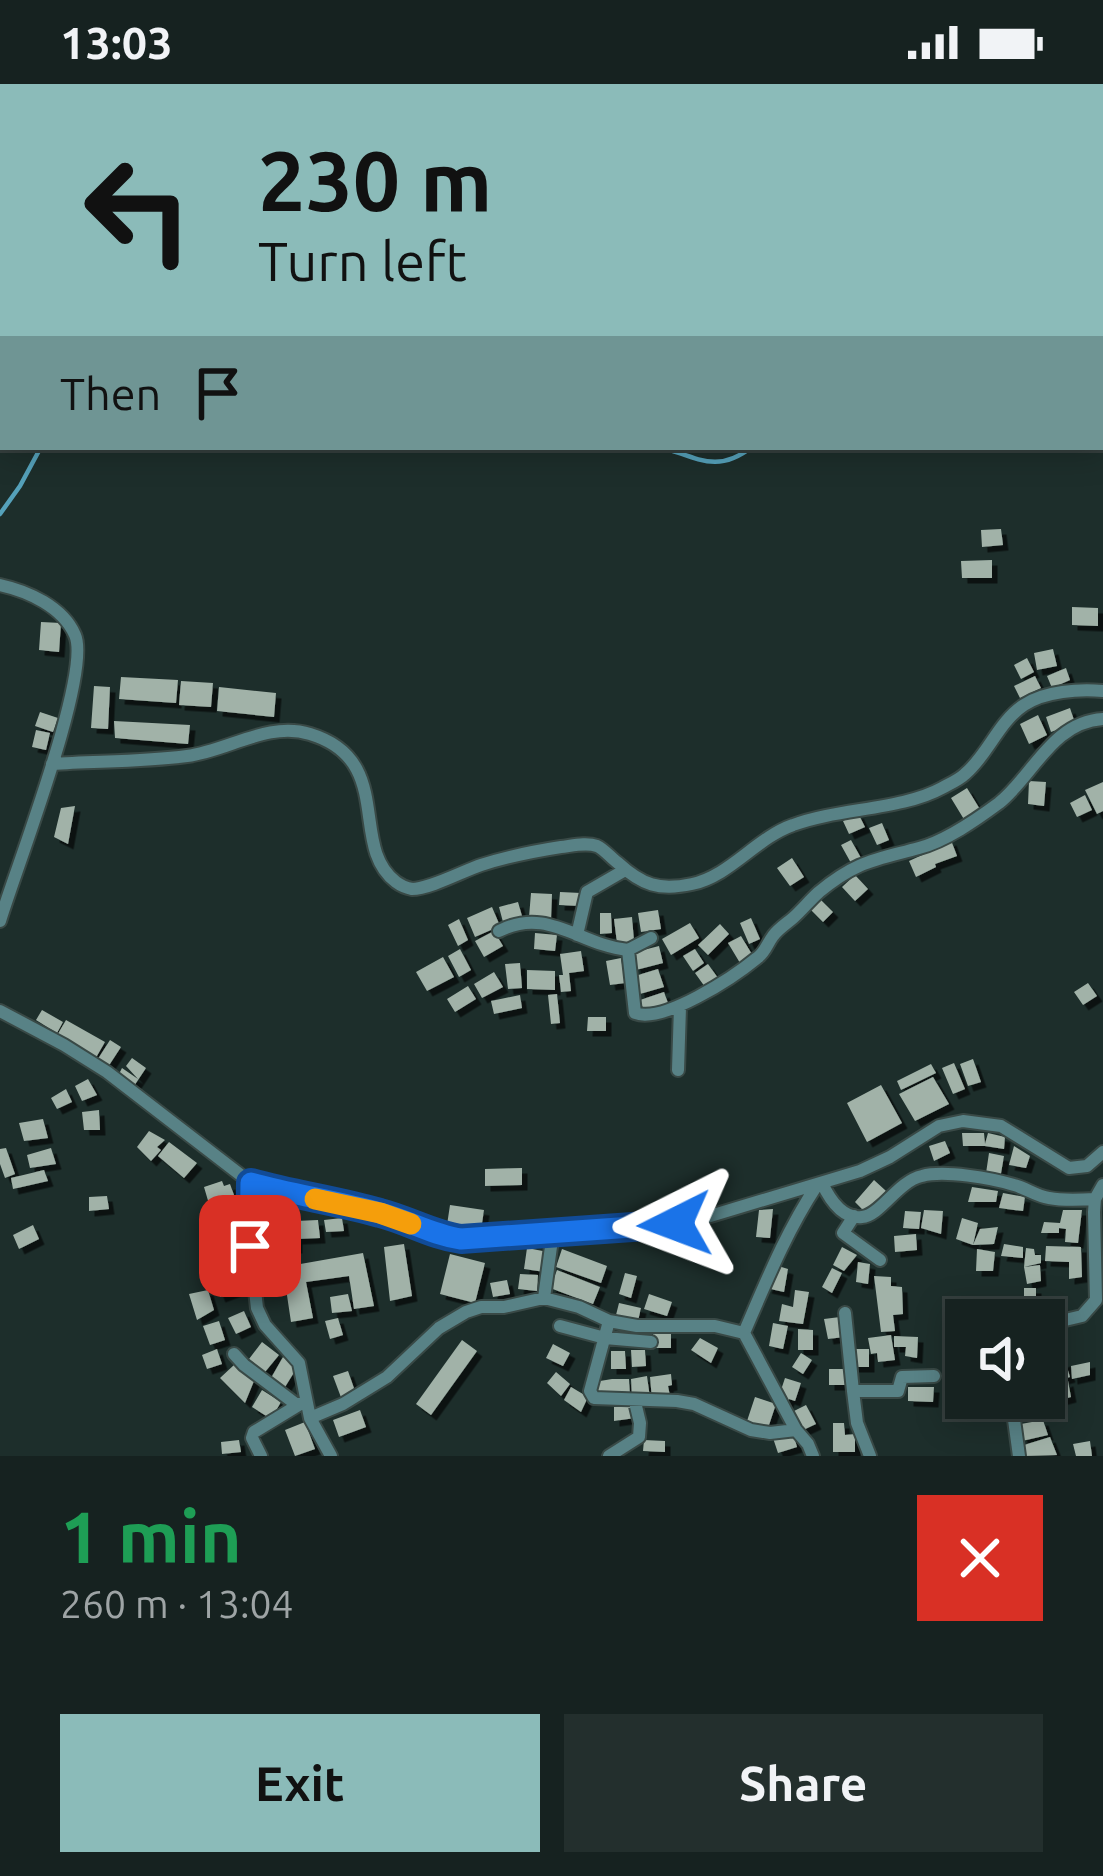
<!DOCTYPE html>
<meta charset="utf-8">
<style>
:root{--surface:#162220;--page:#232f2d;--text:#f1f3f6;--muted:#9ea4a5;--line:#353f3e;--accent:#8bbbb9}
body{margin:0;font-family:Ubuntu,sans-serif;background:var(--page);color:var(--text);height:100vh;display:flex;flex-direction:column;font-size:45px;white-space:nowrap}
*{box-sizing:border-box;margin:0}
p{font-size:39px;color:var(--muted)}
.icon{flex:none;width:66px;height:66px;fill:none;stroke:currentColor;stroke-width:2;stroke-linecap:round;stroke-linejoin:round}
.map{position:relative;height:1372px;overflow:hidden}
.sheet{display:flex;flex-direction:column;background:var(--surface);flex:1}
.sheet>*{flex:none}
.banner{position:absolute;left:0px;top:0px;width:1104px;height:366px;box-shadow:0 6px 30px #0003,0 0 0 3px var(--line);background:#8bbbb9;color:#111;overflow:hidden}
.tools{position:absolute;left:945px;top:1215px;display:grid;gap:24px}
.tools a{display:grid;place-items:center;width:120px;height:120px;border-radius:0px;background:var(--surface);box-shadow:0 6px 30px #0003,0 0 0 3px var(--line);font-size:60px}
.pin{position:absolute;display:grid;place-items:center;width:102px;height:102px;color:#fff;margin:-51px;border-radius:24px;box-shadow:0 6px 18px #0006}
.me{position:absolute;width:132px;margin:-66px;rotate:267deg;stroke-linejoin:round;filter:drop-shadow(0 0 9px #0008)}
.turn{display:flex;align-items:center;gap:42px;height:252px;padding:0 60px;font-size:54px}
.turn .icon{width:156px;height:156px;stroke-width:2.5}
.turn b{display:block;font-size:84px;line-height:102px}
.then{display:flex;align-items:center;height:114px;padding:0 60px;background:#0003;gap:24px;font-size:45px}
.round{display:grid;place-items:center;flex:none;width:126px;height:126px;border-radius:0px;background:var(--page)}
.overview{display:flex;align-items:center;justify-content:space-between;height:204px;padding:0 60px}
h1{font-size:72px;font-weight:700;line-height:90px;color:#1e9e55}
.primary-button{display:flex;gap:24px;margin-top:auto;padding:24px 60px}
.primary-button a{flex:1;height:138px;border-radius:0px;background:var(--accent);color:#111;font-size:48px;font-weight:700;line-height:138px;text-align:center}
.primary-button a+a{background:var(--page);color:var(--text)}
.status{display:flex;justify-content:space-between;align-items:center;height:84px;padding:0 60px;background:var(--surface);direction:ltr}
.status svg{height:33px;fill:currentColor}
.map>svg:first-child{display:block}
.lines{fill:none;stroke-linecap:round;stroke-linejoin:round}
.stream{stroke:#55a1ba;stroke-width:4.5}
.building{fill:#a1b2a8;filter:url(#shadow)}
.minor-casing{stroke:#394946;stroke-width:16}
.minor{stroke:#588286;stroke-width:12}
.route-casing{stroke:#114b97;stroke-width:30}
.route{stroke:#1a73e8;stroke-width:21}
.slow{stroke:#f59e0b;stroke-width:21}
</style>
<div class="status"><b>13:03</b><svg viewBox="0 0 49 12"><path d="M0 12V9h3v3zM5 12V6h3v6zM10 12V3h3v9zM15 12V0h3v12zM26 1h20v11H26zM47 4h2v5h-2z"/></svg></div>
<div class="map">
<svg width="1103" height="1372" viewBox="0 0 1103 1372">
<defs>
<filter id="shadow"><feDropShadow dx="5.5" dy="5.5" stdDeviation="0" flood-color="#0009"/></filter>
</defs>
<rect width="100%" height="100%" fill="#1d2e2b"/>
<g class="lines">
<!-- stream -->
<path class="stream" d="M1101,115H1103
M661,363C698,374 717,390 752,363
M0,430L20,402L41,363"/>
</g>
<!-- building -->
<path class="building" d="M1001,445L1003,461L982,463L981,446Z
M992,476V494H962L961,477Z
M1072,523L1098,524V542L1072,541Z
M41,538L61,539L59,568L39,566Z
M1053,565L1057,582L1037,586L1034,569Z
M1027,574L1034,588L1021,595L1014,581Z
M1066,584L1070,596L1052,604L1047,592Z
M1035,592L1041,604L1020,614L1014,602Z
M121,593L178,596L176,619L119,615Z
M181,597L213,599L211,623L179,621Z
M94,602L110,603L108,645L91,644Z
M219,603L276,609L274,633L217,627Z
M1070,624L1075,639L1051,648L1046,633Z
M40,628L58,634L53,648L35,642Z
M1038,631L1047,651L1029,660L1020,640Z
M114,637L190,641L188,660L115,654Z
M36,646L50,649L46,666L32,663Z
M1029,697L1046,698L1044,722L1028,720Z
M1103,698V727L1097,730L1085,706Z
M967,704L981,727L965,737L951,714Z
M1085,711L1092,726L1077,733L1070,719Z
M75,722L68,760L54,753L61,724Z
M858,729L865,743L849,750L843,737Z
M882,739L889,756L877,761L869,744Z
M851,756L861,774L851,779L841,761Z
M951,756L957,772L935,780L936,783L916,793L909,777L931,767L930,763Z
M792,774L804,793L790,802L777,784Z
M855,791L868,805L855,817L842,803Z
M560,808L581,809L580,822L559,821Z
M531,809L552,810L551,835L529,833Z
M821,816L833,828L823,838L811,826Z
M518,818L522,832L503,838L499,823Z
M492,823L500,842L475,853L467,834Z
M658,826L661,845L641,848L638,829Z
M600,829H611L612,849L600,850Z
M632,833L634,857L617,859L614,835Z
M751,834L760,855L749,860L740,839Z
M459,835L468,856L458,862L448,841Z
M690,839L699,854L671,871L662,855Z
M720,840L729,850L708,871L698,861Z
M494,847L503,862L484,873L475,857Z
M535,849L557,851L555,867L534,865Z
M741,852L753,872L740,879L728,859Z
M659,862L663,879L636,886L632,869Z
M460,865L471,886L459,893L448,872Z
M695,865L704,879L693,887L683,872Z
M581,867L584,887L569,889L571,907L561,908L559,891H563L560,870Z
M443,873L454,893L427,907L416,888Z
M621,874L625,899L610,901L606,877Z
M520,879L522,904L508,905L505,880Z
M708,880L718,894L705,903L695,889Z
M658,885L664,903L640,910L635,892Z
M527,886L555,887V906L527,905Z
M494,888L503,903L482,914L474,900Z
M1088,899L1097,912L1083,921L1074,908Z
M468,902L476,915L455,928L447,915Z
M664,908L668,919L644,927L640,916Z
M557,910L560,939L551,940L548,911Z
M520,911L522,924L494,930L491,917Z
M42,926L63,938L57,949L36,936Z
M588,933H606V947H587Z
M66,936L105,958L94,977L55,955Z
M110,956L121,963L106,986L96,978Z
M132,974L146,984L132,1005L117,994L122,984L138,995L126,982Z
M973,975L981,998L968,1002L960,980Z
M954,979L965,1005L953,1010L942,984Z
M931,980L936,989L901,1006L897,997Z
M933,993L949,1020L915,1037L899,1010Z
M88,995L97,1011L82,1017L75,1002Z
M881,1001L902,1039L867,1058L847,1019Z
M66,1005L72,1018L57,1025L51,1014Z
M99,1026L100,1046H84L82,1028Z
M43,1035L48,1054L24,1057L19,1039Z
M149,1047L165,1056L157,1063L161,1066L151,1077L137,1063Z
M962,1049H984L985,1060L988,1049L1005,1053L1004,1065L985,1062H963Z
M945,1057L950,1069L934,1077L929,1062Z
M169,1058L197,1079L184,1094L158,1072Z
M1014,1062L1030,1072L1026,1084L1009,1081Z
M6,1064L15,1090L5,1094L0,1080V1065Z
M51,1064L56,1080L30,1084L27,1071Z
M989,1069L1004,1072L1000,1095L985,1096Z
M522,1084V1101L485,1102V1085Z
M44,1086L48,1097L13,1105L11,1094Z
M874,1096L886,1107L866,1129L855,1118Z
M222,1097L224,1102L230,1100L238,1122L230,1125L235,1142L231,1143L242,1186L229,1188L204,1103Z
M972,1103L998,1107L996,1118H968Z
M1003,1109L1025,1113L1023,1127L999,1124Z
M107,1112L109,1125L89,1127V1113Z
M450,1121L484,1126L481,1146L447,1141Z
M773,1125L770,1154L756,1153L759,1126Z
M924,1126L943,1127L941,1150L921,1144Z
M1063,1126H1082L1078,1159L1065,1158L1066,1145L1059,1144V1149H1041L1044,1138L1060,1139Z
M905,1127L921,1128L919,1145L903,1144Z
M295,1128L296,1137L318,1136L320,1154L297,1155V1164L259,1165L257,1129Z
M342,1134L344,1147L326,1148L324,1136Z
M962,1134L978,1139L973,1161L956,1155Z
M33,1141L39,1155L19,1165L13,1151Z
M998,1143L994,1160L973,1161L980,1145Z
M916,1150L917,1166L895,1168L894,1152Z
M404,1160L412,1212L390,1217L384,1163Z
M1004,1160L1023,1163V1174L1001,1172Z
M1046,1162L1081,1163L1082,1193L1069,1195V1178L1045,1177Z
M842,1163L857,1171L844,1187L833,1181Z
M527,1164L548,1168L545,1188L524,1185Z
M1026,1164L1034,1165L1035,1171H1041V1179L1024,1183L1040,1181L1041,1197L1027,1200L1024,1183Z
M562,1165L607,1182L601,1199L556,1183Z
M977,1165L995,1168L993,1187H976Z
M363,1169L374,1222L354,1225L349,1192L306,1198L313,1234L291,1238L285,1198L291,1194L289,1182Z
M450,1170L485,1179L475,1219L440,1210Z
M260,1171L274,1172L276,1197L261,1195Z
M858,1178L870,1180L868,1200L856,1198Z
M775,1181L788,1185L784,1208L766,1204Z
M832,1184L842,1189L832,1209L822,1203Z
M557,1186L600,1203L593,1220L550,1204Z
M625,1189L637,1192L631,1214L619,1210Z
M520,1190L538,1191L537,1207L518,1205Z
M233,1191L239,1206L220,1213L214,1198Z
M874,1192L891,1193V1202L902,1203L903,1230L893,1231L895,1247L881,1248Z
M507,1196L510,1210L493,1213L490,1199Z
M1024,1204H1036V1218L1030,1219L1033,1236H1021L1018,1220H1024Z
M208,1206L214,1226L197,1236L189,1210Z
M795,1206L809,1208L803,1240L779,1237L782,1220L793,1223Z
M348,1210L352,1227L332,1229L330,1213Z
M649,1210L672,1218L667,1232L644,1225Z
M995,1217L998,1226L991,1229L992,1236H980L979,1219Z
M998,1218L1015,1219L1017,1236H998Z
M619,1219L641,1224L637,1241L615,1235Z
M244,1227L251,1243L236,1250L228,1234Z
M840,1233L844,1253L828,1255L824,1235Z
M338,1234L343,1251L330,1255L325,1237Z
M219,1237L225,1256L210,1261L203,1242Z
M773,1239L788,1242L783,1265L769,1262Z
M798,1245L813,1246V1266H798Z
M653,1249H671V1264H653Z
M891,1251L895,1276L878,1278L877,1269L871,1270L868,1254Z
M894,1252L918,1253L917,1274L905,1272L906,1263H894Z
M700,1254L718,1264L711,1279L691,1266Z
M462,1256L477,1267L431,1331L416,1320Z
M262,1258L279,1271L265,1288L249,1275Z
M1044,1258H1059L1060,1276L1050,1277L1051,1270L1044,1269Z
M553,1260L570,1269L563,1282L546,1274Z
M217,1265L222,1280L207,1285L202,1271Z
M853,1265H869V1283H853Z
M631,1266H645L646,1282L632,1283Z
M611,1267H625L626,1285H611Z
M801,1269L812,1276L803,1290L792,1283Z
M283,1273L298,1282L285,1303L271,1294Z
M1065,1277L1070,1293L1056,1297L1052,1282Z
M1090,1278V1291L1072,1295L1071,1282Z
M234,1281L254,1297L245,1319L220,1294Z
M829,1285H847V1301H829Z
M348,1287L356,1310L342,1316L333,1292Z
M556,1288L570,1300L561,1312L547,1299Z
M671,1290L672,1301L668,1302L670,1312L652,1315L650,1293Z
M647,1292L650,1314L632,1313L631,1295Z
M785,1294L801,1299L795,1317L789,1315L787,1321L777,1318Z
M612,1295H629L630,1312L595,1311L594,1298Z
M1068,1297L1071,1313L1045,1320L1044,1304Z
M571,1303L588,1313L581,1328L564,1316Z
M908,1303H934L933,1318L908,1317Z
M262,1306L281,1318L271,1335L252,1323Z
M755,1313L776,1320L768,1344L747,1337Z
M806,1321L816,1340L801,1347L792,1328Z
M632,1322L635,1334L614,1337V1323Z
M360,1326L366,1343L339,1353L333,1336Z
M1043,1336L1048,1351L1022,1357L1021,1340Z
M305,1338L315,1365L295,1372L285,1346Z
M833,1339H844L845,1351L855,1350V1368H833Z
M793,1349L797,1363L778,1369L773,1354Z
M1050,1353L1057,1371L1025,1372L1024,1361Z
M239,1356L241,1368L222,1370L221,1358Z
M644,1356L665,1357V1368L643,1367Z
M1090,1357L1092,1372H1076L1073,1360Z"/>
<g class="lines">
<defs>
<path id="minor" d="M627,3V0
M880,3L882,0
M0,118L3,116
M0,501C28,507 63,523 75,551C92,589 15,787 0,837
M52,680C96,677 143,678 187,672C228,667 268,637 310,650C396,676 348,762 396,798C400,801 407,804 412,805C430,805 463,787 481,781C506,773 535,767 561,763C571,762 586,758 597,762C604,765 611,774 618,779C642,801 659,807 692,800C730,792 756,754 793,741C838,724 902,726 942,704C949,700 959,696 965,690C988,671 998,638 1024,621C1045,607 1079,605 1103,607
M499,847C548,822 579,861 628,866L635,929C663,940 734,893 757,874C765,869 767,860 773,852C778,845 786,840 793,834C802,826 810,816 819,808C856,777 875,776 919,764C946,757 976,736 999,719C1033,692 1052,638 1103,635
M577,851L587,808L625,786
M628,866L651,854
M0,927L64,961L107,988L251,1099L296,1112L381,1129L431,1149L461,1155L687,1139L860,1087L890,1073L939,1042L963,1037L1001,1042L1069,1084L1087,1082L1103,1068
M678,986L680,923
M251,1099L250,1163L257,1224L265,1241L299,1279L310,1334L331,1372
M822,1099C829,1114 842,1135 862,1133C880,1132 898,1097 922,1092C944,1086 991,1094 1014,1101C1026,1104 1036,1112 1049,1114C1064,1117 1080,1116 1095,1115
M854,1132L843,1149L880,1176
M553,1148L544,1214L579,1223L609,1237L637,1242H715L744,1249L796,1346
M845,1229L853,1307
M609,1237L590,1307L594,1314L677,1317L694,1320L751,1346L770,1349L796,1346L808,1360L813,1372
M1044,1241L1082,1232L1096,1216L1094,1128L1095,1115L1103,1101
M560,1242L605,1254L651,1258
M744,1249C766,1198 786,1148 817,1101
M234,1270L244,1281L297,1321
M1011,1314L1019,1372
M310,1334L343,1320L387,1293L439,1244L466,1228L481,1223H504L544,1214
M261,1372L252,1354L254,1348L305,1317
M609,1372L639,1353L640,1339L635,1318
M870,1372L857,1339L853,1307H898L902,1293L934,1292"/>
</defs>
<!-- minor casing -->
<use href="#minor" class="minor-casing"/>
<!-- minor -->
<use href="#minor" class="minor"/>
</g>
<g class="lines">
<defs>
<path id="route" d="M250,1162L251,1099C294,1111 338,1117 380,1129C408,1136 432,1151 461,1155L675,1140"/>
</defs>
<!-- route casing -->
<use href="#route" class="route-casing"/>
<!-- route -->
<use href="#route" class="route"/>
<!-- slow -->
<path class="slow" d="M315,1115L380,1129L411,1140"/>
</g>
</svg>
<div class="tools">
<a><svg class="icon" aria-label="sound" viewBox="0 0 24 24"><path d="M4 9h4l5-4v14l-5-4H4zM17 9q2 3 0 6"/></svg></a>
</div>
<div class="pin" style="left:250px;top:1162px;background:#d93025"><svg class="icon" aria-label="arrive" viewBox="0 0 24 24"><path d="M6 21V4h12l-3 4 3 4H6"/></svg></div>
<svg class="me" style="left:675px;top:1140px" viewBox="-20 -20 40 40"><path d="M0-17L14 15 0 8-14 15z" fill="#1a73e8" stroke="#fff" stroke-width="4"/></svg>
<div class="banner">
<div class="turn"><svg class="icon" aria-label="left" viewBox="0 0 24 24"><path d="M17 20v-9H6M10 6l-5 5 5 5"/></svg><div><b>230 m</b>Turn left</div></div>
<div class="then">Then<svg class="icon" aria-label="arrive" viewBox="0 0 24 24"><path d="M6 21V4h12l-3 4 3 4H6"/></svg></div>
</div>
</div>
<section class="sheet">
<div class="overview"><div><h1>1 min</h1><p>260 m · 13:04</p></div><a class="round" style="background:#d93025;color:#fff"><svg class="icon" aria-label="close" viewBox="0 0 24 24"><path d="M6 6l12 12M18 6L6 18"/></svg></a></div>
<div class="primary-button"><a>Exit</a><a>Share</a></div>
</section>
